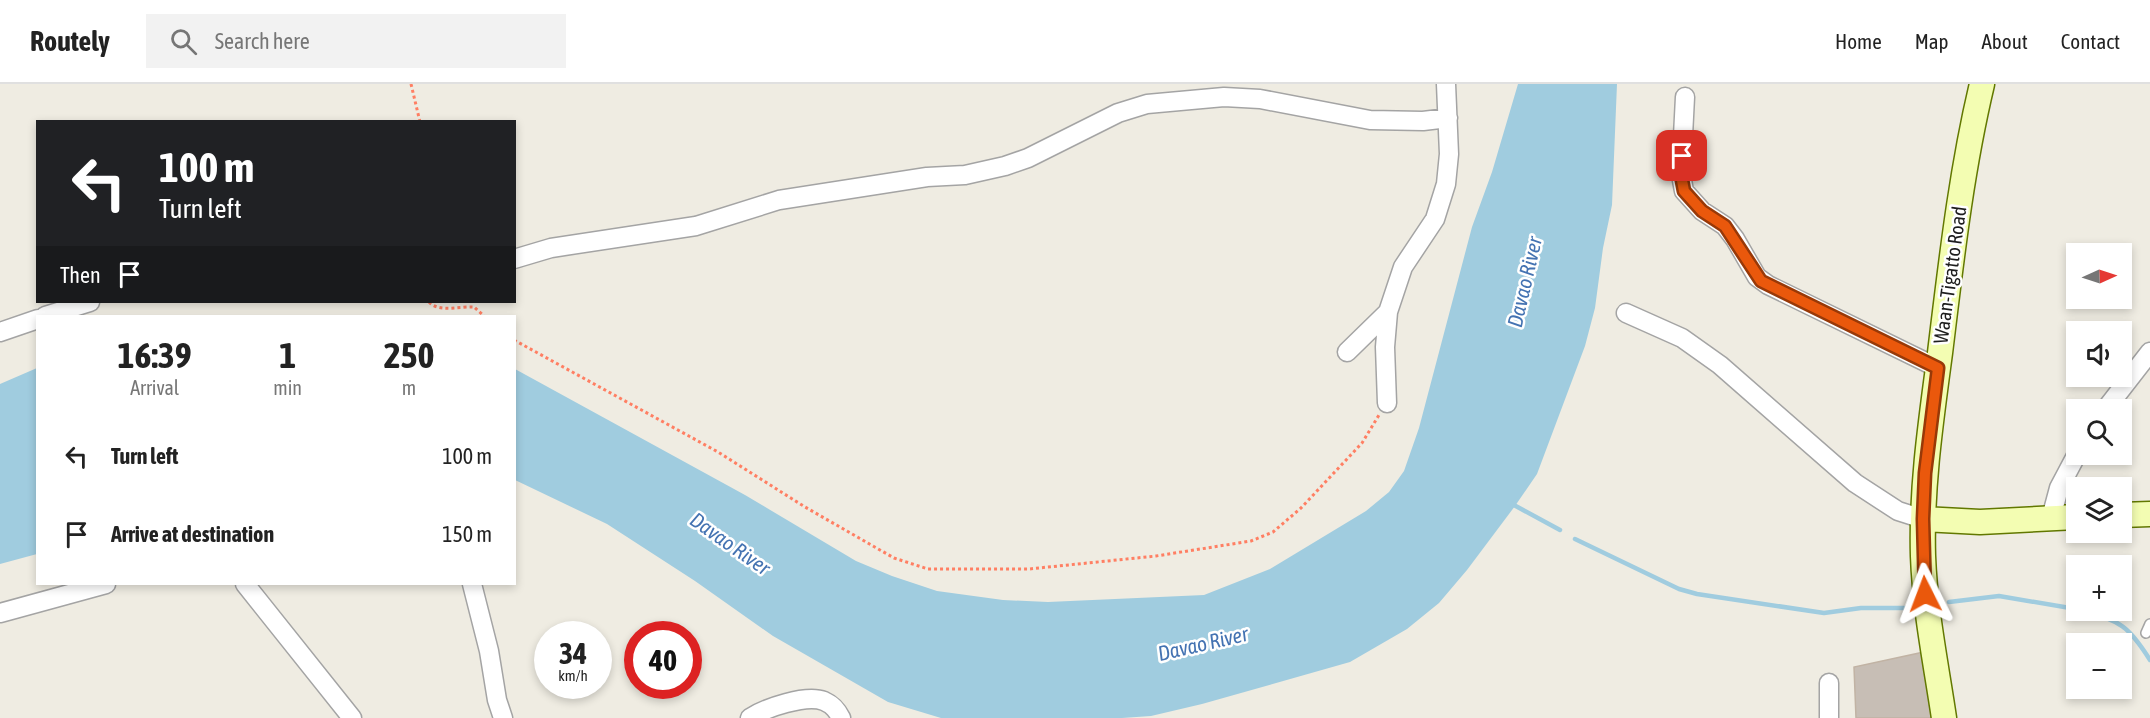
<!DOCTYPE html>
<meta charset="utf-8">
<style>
:root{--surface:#fff;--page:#f2f2f2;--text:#222;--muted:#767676;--line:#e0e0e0}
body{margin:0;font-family:"Asap Condensed",sans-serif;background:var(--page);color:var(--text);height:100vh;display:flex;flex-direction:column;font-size:22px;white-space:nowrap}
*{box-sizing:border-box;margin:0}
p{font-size:20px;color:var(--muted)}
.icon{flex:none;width:33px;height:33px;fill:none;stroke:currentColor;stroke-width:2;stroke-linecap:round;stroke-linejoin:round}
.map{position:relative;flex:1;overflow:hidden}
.sheet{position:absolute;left:36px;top:231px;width:480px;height:270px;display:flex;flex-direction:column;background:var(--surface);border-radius:0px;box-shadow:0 3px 9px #0003}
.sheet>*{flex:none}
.top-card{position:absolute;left:36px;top:36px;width:480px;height:183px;border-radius:0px;box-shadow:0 3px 9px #0003;background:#202124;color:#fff;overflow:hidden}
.needle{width:39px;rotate:87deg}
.fabs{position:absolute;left:2066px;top:159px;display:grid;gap:12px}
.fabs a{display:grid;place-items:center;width:66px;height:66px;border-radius:0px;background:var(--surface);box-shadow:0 3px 9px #0003;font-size:30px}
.speed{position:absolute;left:534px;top:537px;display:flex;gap:12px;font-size:30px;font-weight:700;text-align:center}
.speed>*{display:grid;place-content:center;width:78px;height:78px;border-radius:50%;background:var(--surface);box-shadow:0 3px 9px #0003;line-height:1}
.speed small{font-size:15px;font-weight:400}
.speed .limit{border:9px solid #d22;background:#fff;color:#111}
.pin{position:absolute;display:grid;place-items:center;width:51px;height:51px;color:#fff;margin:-26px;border-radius:12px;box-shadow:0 3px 9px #0006}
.me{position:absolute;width:66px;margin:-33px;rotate:357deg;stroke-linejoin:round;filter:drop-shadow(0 0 4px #0008)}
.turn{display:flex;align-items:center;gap:21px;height:126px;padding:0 24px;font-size:27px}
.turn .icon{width:78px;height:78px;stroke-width:2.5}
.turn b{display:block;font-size:42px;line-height:51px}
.then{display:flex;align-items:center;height:57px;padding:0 24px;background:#0003;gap:12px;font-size:22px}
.eta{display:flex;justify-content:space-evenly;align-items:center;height:102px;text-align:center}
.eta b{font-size:36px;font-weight:700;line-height:42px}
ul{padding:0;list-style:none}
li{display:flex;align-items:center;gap:18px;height:78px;padding:0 24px}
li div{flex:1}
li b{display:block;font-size:22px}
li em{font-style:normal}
header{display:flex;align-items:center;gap:36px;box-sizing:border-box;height:84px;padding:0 30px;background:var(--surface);border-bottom:2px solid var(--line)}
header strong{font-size:28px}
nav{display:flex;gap:33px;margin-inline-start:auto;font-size:21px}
.search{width:420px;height:54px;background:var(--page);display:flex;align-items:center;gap:15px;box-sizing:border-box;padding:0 21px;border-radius:0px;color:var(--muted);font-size:22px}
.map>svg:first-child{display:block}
.water{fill:#a0ccdf}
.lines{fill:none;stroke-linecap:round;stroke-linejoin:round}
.stream{stroke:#a0ccdf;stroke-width:4.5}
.building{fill:#c7beb5;stroke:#c1b3a4;stroke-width:1.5}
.lane-casing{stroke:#a4a4a4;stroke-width:12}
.street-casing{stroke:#a4a4a4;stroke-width:21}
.secondary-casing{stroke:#627800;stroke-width:27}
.path{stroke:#ff7f63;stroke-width:3;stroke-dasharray:3 3;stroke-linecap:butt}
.lane{stroke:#fff;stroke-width:9}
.street{stroke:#fff;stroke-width:18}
.secondary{stroke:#f3fdb2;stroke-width:24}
.route-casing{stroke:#983908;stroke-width:15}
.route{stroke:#ea580c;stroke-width:10}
.labels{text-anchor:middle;stroke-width:5;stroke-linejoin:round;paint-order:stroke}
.street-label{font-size:20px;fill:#1d1d1d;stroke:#fff}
.water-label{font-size:21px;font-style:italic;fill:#4473b2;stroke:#fff}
</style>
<header>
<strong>Routely</strong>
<div class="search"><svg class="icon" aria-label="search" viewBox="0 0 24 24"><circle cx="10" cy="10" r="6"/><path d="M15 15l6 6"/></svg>Search here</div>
<nav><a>Home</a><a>Map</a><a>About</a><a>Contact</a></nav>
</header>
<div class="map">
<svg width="2150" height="634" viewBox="0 0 2150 634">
<rect width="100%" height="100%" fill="#efece2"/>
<!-- water -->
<path class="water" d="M1518,0H1617L1612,121L1603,164L1595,224L1585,262L1537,390L1515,422L1467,486L1439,519L1407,545L1350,578L1202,620L1151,632L1122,634H941L888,618L773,552L695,497L607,440L515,396V285L745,411L856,477L892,492L937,507L1003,516L1048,518L1204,511L1270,485L1366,427L1389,408L1404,387L1419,344L1472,143L1492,88Z
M37,284V470L0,480V300Z"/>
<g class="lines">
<!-- stream -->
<path class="stream" d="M1512,420L1560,446
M1575,455L1679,505L1697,510L1824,529L1861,524H1909
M1949,518L1999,512L2076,525
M2082,526C2121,538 2128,541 2150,576"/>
</g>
<!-- building -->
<path class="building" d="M1924,568L1933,634H1856L1854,583Z"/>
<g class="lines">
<defs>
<path id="lane" d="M2146,549L2150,540"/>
<path id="street" d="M1685,13L1681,91L1684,107L1702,127L1725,142L1735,155L1757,193L1768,201L1938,284
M514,175L551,164L696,142L779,116L927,93L965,91L1005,82L1028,74L1118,29L1147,20L1224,13L1260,15L1370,36L1423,37L1448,34
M1626,229L1682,254L1720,281L1855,399L1898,427L1923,435
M45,232L90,218
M0,248L38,235
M1347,268L1388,228
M1387,319L1385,263L1388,228L1403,183L1435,135L1446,100L1449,70L1446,0
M2105,326L2150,268
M2051,434L2059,404L2077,370
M245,500L352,634
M472,500L489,567L497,616L503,634
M0,529L106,500
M750,634C765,624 806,610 824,617C833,621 837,626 841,634
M1829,634V599"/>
<path id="secondary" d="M2121,431L2150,430
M1923,435L1980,438L2076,433
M1944,634C1936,580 1925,527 1923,472C1921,404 1931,336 1940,269C1951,179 1961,88 1982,0"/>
</defs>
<!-- lane casing -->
<use href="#lane" class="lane-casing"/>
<!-- street casing -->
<use href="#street" class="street-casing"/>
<!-- secondary casing -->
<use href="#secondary" class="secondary-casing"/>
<!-- path -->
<path class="path" d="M411,0L420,38
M429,218C439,229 460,222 474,223L484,232
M514,256L718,368L805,423L894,474L928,485H1029L1156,472L1251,457L1273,448L1301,424L1362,359L1379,331"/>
<!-- lane -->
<use href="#lane" class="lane"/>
<!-- street -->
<use href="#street" class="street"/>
<!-- secondary -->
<use href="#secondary" class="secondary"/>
</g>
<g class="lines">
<defs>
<path id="route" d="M1682,72L1681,91L1684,107L1702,127L1725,142L1761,197L1938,284L1925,389L1923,435L1925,510"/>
</defs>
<!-- route casing -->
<use href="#route" class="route-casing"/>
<!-- route -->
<use href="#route" class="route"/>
</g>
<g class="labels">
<!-- street labels -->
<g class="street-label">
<text transform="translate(1950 191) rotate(-82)" y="7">Waan-Tigatto Road</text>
</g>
<!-- water labels -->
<g class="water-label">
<text transform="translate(1525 198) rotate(-77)" y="7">Davao River</text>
<text transform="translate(730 460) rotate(35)" y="7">Davao River</text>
<text transform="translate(1203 560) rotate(-13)" y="7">Davao River</text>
</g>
</g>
</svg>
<div class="fabs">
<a><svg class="needle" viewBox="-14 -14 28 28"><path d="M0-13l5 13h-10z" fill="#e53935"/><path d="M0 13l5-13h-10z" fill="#767676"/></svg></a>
<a><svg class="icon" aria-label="sound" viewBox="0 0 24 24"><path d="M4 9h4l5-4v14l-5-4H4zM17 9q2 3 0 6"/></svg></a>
<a><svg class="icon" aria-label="search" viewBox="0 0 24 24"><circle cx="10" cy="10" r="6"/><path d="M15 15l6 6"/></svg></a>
<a><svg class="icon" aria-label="layers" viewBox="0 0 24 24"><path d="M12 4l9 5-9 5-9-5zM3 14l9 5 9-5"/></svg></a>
<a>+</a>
<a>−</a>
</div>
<div class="speed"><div>34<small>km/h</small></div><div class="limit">40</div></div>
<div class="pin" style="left:1682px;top:72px;background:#d93025"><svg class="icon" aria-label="arrive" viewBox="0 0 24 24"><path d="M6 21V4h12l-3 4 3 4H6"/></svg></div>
<svg class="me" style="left:1925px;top:510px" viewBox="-20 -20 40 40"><path d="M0-17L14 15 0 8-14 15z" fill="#ea580c" stroke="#fff" stroke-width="4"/></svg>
<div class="top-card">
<div class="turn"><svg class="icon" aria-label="left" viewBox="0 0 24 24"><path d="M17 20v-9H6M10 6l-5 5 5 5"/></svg><div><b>100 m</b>Turn left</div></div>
<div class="then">Then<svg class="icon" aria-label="arrive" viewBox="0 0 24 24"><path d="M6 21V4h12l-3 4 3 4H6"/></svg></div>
</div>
<section class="sheet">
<div class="eta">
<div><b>16:39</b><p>Arrival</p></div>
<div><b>1</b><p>min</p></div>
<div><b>250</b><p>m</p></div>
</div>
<ul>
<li><svg class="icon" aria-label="left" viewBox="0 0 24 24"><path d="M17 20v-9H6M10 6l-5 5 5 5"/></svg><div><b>Turn left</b></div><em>100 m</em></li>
<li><svg class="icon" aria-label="arrive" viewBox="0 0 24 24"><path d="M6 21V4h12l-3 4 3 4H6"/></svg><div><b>Arrive at destination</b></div><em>150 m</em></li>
</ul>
</section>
</div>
